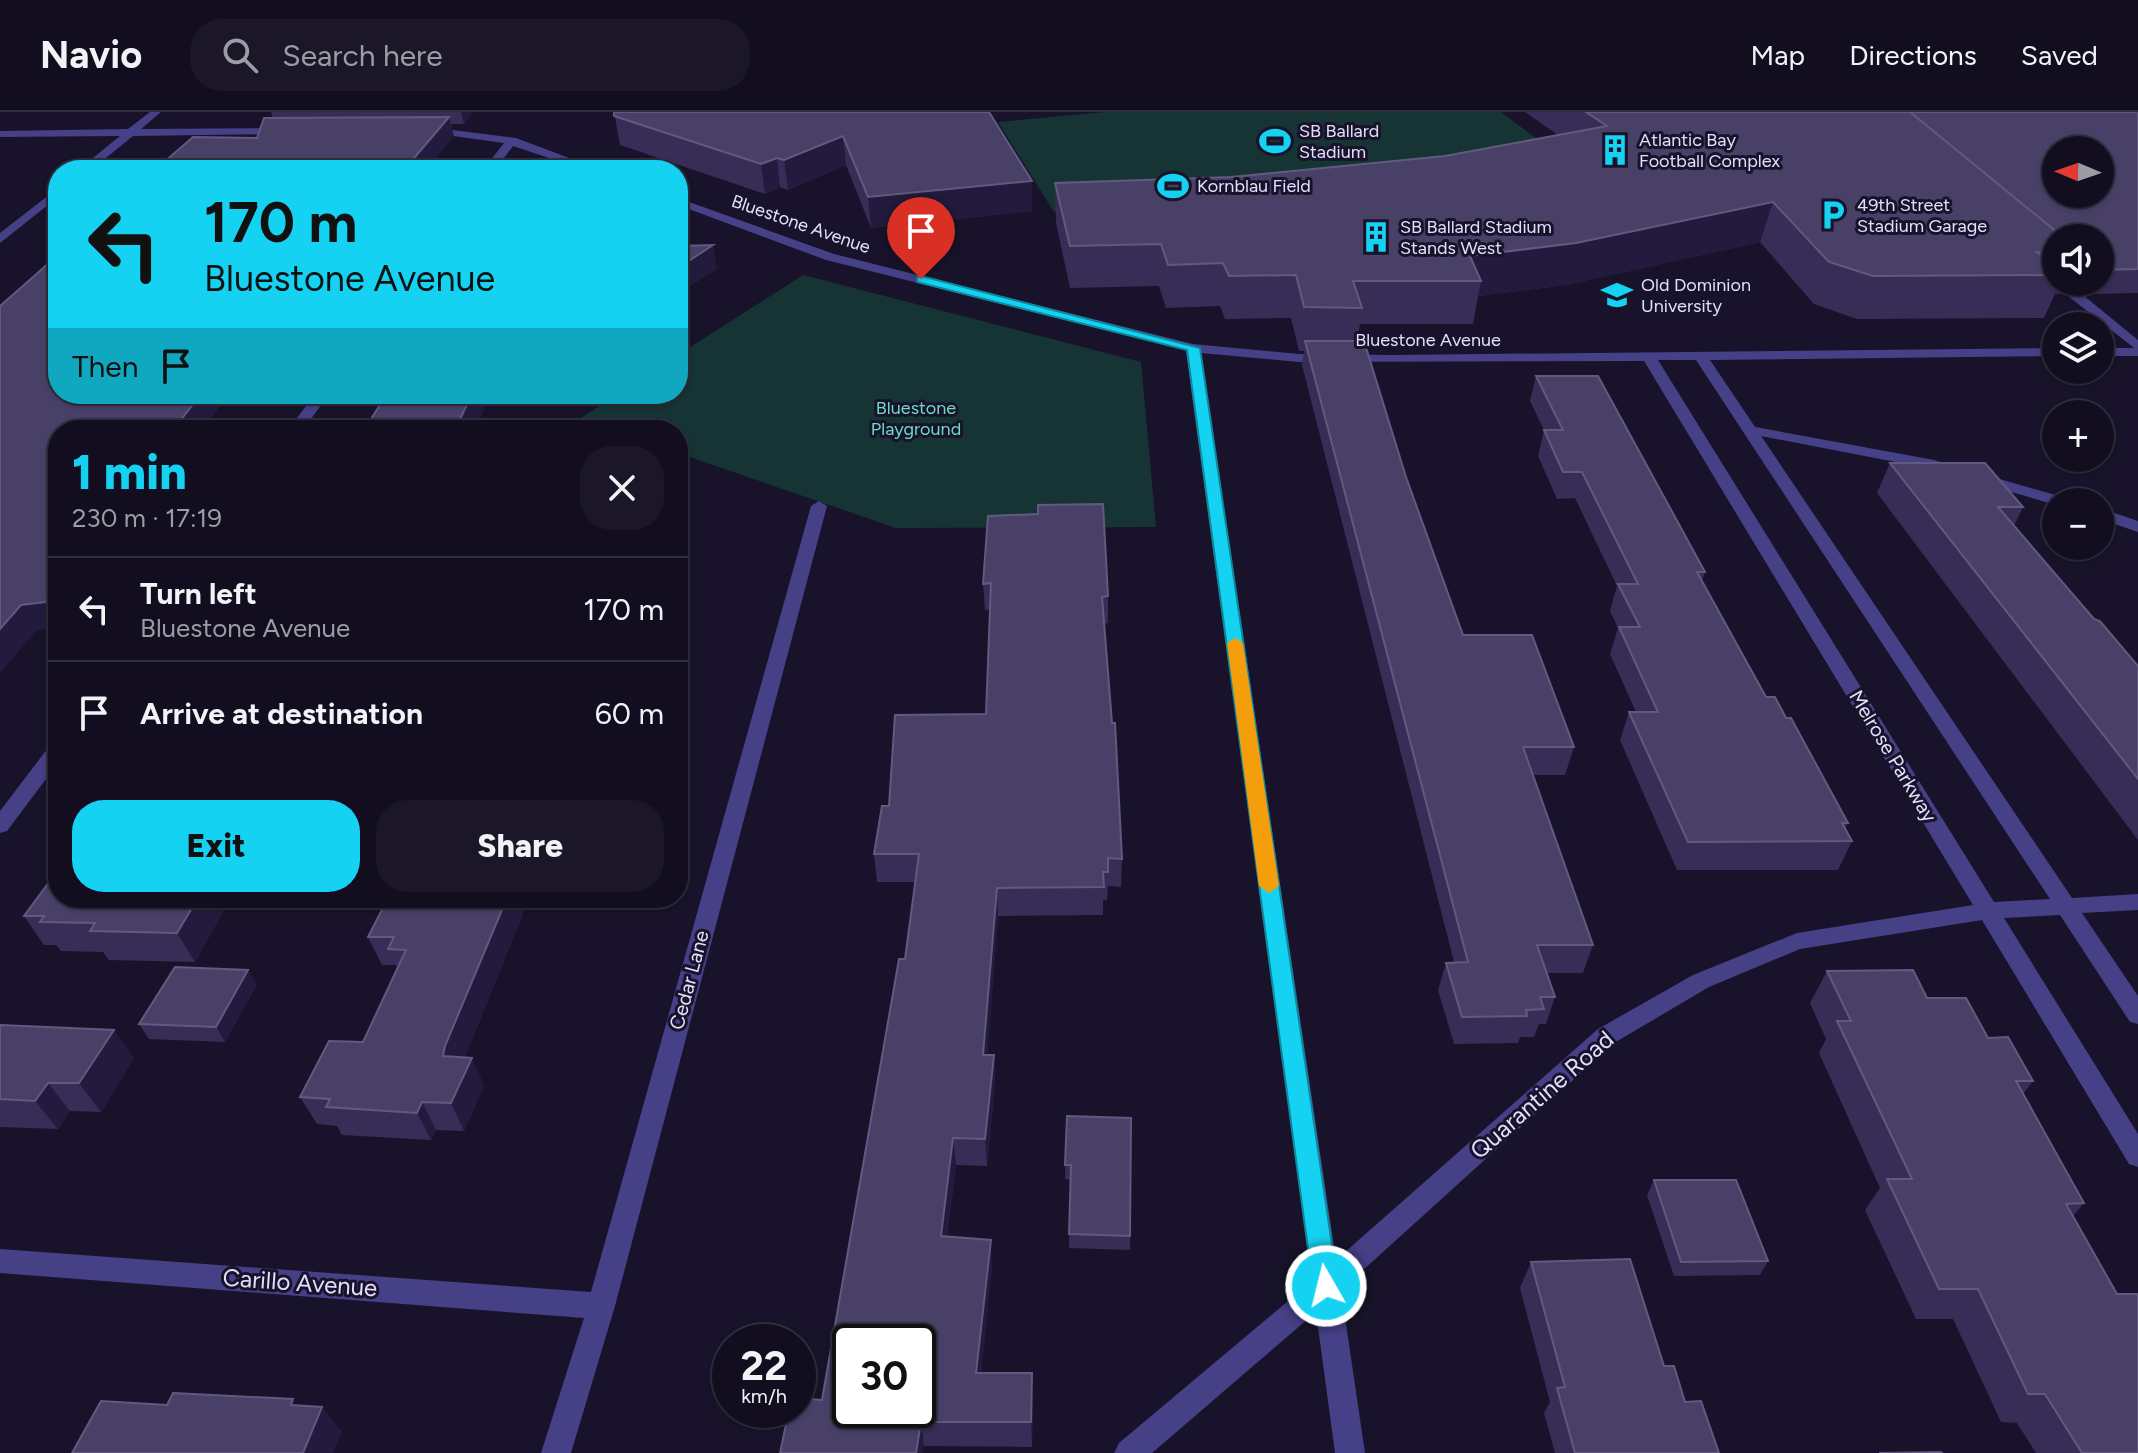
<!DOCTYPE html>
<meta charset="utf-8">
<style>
:root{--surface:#120e20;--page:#1b1729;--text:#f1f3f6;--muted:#9c9ca5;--line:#312e3e;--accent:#15d2f2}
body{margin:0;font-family:Figtree,sans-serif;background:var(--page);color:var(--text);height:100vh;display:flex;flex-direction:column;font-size:30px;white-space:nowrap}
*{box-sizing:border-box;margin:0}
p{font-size:26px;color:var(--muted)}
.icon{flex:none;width:44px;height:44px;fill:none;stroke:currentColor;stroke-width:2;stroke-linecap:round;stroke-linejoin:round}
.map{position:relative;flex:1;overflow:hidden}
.side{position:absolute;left:48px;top:308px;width:640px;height:488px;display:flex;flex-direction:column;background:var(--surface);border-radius:32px;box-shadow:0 2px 6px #0004,0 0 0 2px var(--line)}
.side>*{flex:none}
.banner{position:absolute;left:48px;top:48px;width:640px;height:244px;border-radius:32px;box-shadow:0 2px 6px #0004,0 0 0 2px var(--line);background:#15d2f2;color:#111;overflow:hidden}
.needle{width:52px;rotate:272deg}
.buttons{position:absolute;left:2042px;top:24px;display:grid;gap:16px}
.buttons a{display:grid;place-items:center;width:72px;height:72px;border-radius:50%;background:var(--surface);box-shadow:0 2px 6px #0004,0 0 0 2px var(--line);font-size:40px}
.speed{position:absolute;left:712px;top:1212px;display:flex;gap:16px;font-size:40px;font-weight:700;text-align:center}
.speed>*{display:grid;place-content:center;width:104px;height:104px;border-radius:50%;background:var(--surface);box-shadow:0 2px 6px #0004,0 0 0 2px var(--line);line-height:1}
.speed small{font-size:20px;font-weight:400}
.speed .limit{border:4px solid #111;border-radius:12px;background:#fff;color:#111}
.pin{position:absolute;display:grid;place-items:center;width:68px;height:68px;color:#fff;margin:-82px -34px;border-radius:50% 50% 50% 0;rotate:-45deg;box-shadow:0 0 8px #0007}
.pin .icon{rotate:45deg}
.me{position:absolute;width:88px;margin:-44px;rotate:352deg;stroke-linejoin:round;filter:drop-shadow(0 0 6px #0008)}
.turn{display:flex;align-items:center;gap:28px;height:168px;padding:0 24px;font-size:36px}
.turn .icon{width:104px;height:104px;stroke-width:2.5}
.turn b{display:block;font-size:56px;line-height:68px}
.then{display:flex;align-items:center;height:76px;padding:0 24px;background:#0003;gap:16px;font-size:30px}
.round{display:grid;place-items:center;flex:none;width:84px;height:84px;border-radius:32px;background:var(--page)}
.summary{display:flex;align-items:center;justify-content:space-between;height:136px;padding:0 24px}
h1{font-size:48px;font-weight:800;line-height:60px;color:var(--accent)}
.action{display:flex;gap:16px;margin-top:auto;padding:16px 24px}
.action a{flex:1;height:92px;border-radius:32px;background:var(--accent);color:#111;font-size:32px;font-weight:800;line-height:92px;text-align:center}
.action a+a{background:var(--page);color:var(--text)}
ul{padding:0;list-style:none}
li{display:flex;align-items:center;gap:24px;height:104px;padding:0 24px;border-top:2px solid var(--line)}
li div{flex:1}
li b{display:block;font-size:30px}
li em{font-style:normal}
header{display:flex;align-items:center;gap:48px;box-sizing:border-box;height:112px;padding:0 40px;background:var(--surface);border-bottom:2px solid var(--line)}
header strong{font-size:38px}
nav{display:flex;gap:44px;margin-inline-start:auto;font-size:28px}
.search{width:560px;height:72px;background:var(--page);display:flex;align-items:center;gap:20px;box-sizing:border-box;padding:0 28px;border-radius:32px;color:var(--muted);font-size:30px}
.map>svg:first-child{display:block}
.green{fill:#163434}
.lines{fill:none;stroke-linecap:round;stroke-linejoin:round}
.service{fill:#464087;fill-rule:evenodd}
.minor{fill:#464087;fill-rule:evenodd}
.tertiary{fill:#464087;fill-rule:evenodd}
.wall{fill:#372d57}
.shaded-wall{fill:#231b3d}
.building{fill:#494068;stroke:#625980;stroke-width:2;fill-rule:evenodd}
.route{fill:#15d2f2;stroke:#0e889d;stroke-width:2}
.slow{fill:#f59e0b}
.labels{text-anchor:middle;stroke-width:6;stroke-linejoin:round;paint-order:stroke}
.far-poi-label{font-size:18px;fill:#e3defd;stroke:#18132a;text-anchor:start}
.far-street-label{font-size:18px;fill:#e3defd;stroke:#18132a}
.far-park-label{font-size:18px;fill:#6cdbc4;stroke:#18132a}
.street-label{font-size:20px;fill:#e3defd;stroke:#18132a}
.near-street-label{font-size:24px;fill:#e3defd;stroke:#18132a}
</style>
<header>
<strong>Navio</strong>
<div class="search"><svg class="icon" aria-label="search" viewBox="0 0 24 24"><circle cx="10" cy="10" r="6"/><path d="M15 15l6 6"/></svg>Search here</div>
<nav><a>Map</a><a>Directions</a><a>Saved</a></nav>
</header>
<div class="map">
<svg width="2138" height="1341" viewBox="0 0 2138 1341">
<rect width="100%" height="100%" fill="#18132a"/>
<!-- green -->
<path class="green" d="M1105,0H1501L1564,47L1054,100L998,10Z
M803,163L1141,250L1156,415L896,416L678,341V318H609L578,308L618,282H678V243Z"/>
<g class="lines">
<!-- service -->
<path class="service" d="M1750,314L1934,348L2069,387L2071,390H2056V393L1932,357L1745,321L1743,318Z
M2100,396L2138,409V420L2100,407Z"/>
<!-- minor -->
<path class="minor" d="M150,0H161L141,17L284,16L289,19L284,22L133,24L91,58H78L120,24L0,25V19L128,17Z
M428,15L516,26L601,58H585L513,34L495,58H483L504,31L424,20L423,18Z
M58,76V85L0,131V121Z
M678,86L834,142L1193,232L1299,242L1394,243L2056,236V244L1710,248L2072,786L2138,782V798L2082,801L2138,884V912L2130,910L2060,803L2004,806L2138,1022V1055L2129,1052L1982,808L1800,837L1709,875L1614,931L1341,1178L1365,1341H1335L1316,1200L1152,1341H1114L1119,1331L1312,1169L1186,238L826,148L678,93ZM1201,241L1299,250L1644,249L1973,793L1797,821L1693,863L1598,917L1336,1148ZM1658,248H1696L2050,787L1994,790Z
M2100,236H2138V244H2100Z
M315,282H329L303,318H288Z
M819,389L827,394L615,1194L571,1341H541L584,1206L0,1161V1137L591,1180L811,394Z
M58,631V651L7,719L0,721V699L51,632Z"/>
<!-- tertiary -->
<path class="tertiary" d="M2054,167L2067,170L2138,228V239L2054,173Z"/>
</g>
<!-- wall -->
<path class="wall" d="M271,0H473L464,12H451L454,24L257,26L273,6Z
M614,0H989L1032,99L871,116L846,53L788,78L780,75L765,82L620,33Z
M1525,0H2138V181L2086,182L2072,170H2100V126H2056V170H2066L2060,182H2055L2044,206L1857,207L1814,192L1760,130L1566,173L1478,184L1473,212H1360L1357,229L1463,523L1574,635L1565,663H1533L1593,833L1583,861H1547L1555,885L1546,912H1539L1534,925H1520L1518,931L1454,932L1438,878L1446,851L1454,850L1302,253L1304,239H1299L1291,206L1225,207L1220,194L1166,196L1159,174L1070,176L1056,111L1055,71L1231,65L1445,44L1558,23Z
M1536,264L1705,460L1702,469L1766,585L1786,606L1848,711L1845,717L1852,729L1838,758H1677L1620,628L1629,600H1636L1610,542L1618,516L1610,499L1617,474L1575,386L1557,387L1538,344L1544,318L1530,289Z
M1890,351L2023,395L2014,414L2094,507L2138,554V728L1877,381Z
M988,404L1108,484V511L1104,512L1122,747L1121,775L1108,774L1107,788H1103V803L998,804L987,943H994L995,971L987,1054L956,1053L947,1124L992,1154L981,1261L1033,1286L1032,1335L924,1334L822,1288L905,847L915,770H877L874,742L889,694L986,602L990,498H985L983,472Z
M58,786H235L230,787L195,850L109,848L103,840L61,839L56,833H44L24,804Z
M388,786H529L465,945L484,973L464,1019L436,1018L431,1028L342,1023L337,1014L317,1012L300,985L363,930L397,857L396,853H382L368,825Z
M1827,859L1927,886L1988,926L2033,969L2023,982L2084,1091L2073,1104L2138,1341H2036L2017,1311L2001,1310L1953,1207H1916L1865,1098L1880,1076L1819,941L1826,927L1810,891Z
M257,872L225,930L149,927L139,912Z
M0,913L134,946L101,1000L70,999L58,1017L0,1015Z
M1067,1004L1130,1124V1138L1069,1136L1071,1068L1065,1067Z
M1654,1068L1768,1149L1760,1163L1674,1164L1647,1083Z
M1531,1150L1664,1254L1685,1290L1719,1341H1555L1544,1301L1550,1290L1520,1176Z"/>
<!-- shaded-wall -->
<path class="shaded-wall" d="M461,0H473L464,12Z
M449,5L454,24L427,58H404Z
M843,24L846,53L788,78L784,48Z
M777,46L780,75L765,82L761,52Z
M1032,69V99L871,116L868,85Z
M1773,90L1760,130L1566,173L1478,184L1481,169L1470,144Z
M713,133L717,157L678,182V156Z
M201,282H230L202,318H173Z
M472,282H491L475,318H455Z
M686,334L691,360L678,402V359Z
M58,473V516L36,519L0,561V517L21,493Z
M997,776L998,804L985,970L983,943Z
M198,786L230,787L195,850L177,821Z
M507,786H529L458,962L443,944L445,934Z
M248,858L257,872L225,930L216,915Z
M114,918L134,946L101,1000L79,971Z
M994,943L995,971L987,1054L985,1027Z
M472,946L484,973L464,1019L451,991Z
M48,971L70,999L58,1017L35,989Z
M422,990L436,1018L431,1028L417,1001Z
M953,1026L956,1053L944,1150L941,1124Z
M991,1128L992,1154L979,1285L976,1261Z
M1032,1261L1033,1286L1032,1335L1031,1310Z
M322,1295L342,1320L333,1341H303Z
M921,1310L924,1334L923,1341H916Z"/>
<!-- building -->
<path class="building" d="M614,0H989L1032,69L868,85L843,24L784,48L777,46L761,52L614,4Z
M1586,0H1910L2064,126H2056V140H2037L2056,156V163L1873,164L1829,150L1773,90L1576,131L1470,144L1481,169H1353L1362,196L1304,195L1296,163L1229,164L1223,151L1168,153L1161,132L1070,134L1055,71L1231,65L1445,44L1607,14Z
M1910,0H2138V157L2100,158V126H2064ZM2056,38H2100V82H2056Z
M449,5L404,58H155L193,25L257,26L264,6Z
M713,133L678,156V134Z
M58,143V282H201L173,318H58V473L45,490L21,493L0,517V194Z
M1305,229H1364L1406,365L1463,523H1532L1574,635H1523L1593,833H1537L1555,885H1540L1544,897L1526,898L1527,904L1462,905L1446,851L1468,850Z
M1536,264H1598L1705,460H1697L1766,585H1775L1786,606H1791L1848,711H1842L1852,729L1688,730L1629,600H1658L1619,515H1640L1618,472H1638L1582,360H1563L1544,318H1563Z
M383,282H472L455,318H364L385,285H381Z
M678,334H686L678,359Z
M1890,351H1985L2023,395H1998L2094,507L2100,509L2138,554V667Z
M1103,392L1108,484L1102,485L1112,611H1115L1122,747L1108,746V760H1103L1104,775L997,776L983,943H994L985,1027L953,1026L941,1124L991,1128L976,1261H1032L1031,1310H921L916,1341H780L789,1298H798V1286L822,1288L899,847H905L919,742H874L882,694H889L895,603L986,602L991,471L983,472L988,404L1038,402V393ZM850,1230H918V1298H850Z
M58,758V786H198L177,821L90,819L95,811L40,810L44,804H24Z
M388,786H507L445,934L443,944L472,946L451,991L422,990L417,1001L326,995L330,987L300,985L329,929L363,930L406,838L388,837L394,825H368Z
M175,855L248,858L216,915L139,912Z
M1913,858L1927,886H1966L1988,926L2008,925L2033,969H2016L2084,1091L2066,1092L2117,1182H2138V1341H2082L2045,1282H2028L1978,1177H1939L1887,1067H1912L1837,909H1851L1827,859Z
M0,913L114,918L79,971H48L35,989L0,987Z
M1067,1004L1131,1006L1130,1124L1069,1122L1071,1053H1065Z
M1654,1068H1736L1768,1149L1681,1150Z
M1630,1147L1664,1254H1674L1685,1290L1701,1289L1719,1341H1575L1557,1276L1565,1275L1531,1150Z
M173,1281L293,1287L291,1293L322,1295L303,1341H72L101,1289L167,1293Z
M1941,1340L1942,1341H1879Z"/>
<!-- route -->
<path class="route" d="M921,164L1200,236L1338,1174L1334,1182L1326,1186L1317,1182L1313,1174L1187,238L917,170V165Z"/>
<!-- slow -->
<path class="slow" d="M1235,526L1243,531L1279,774L1269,781L1259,774L1227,531Z"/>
<!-- icons -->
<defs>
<symbol id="stadium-bare" viewBox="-9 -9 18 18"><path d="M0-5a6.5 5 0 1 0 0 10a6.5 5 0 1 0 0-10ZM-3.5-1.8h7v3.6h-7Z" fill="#15d2f2" stroke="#18132a" stroke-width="2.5" paint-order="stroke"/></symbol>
<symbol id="building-bare" viewBox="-9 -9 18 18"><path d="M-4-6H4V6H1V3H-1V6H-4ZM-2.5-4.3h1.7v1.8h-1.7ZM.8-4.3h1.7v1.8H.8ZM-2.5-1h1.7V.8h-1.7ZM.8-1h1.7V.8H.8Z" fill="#15d2f2" stroke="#18132a" stroke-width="2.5" paint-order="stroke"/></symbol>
<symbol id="parking-bare" viewBox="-9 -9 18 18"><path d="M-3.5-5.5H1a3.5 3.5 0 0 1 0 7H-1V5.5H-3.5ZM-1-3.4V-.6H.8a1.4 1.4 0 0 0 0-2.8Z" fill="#15d2f2" stroke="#18132a" stroke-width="2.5" paint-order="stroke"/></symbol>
<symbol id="university-bare" viewBox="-9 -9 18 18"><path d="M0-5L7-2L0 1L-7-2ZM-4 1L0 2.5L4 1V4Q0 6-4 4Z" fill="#15d2f2" stroke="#18132a" stroke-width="2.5" paint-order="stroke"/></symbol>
</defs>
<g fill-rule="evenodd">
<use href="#stadium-bare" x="1253" y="7" width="44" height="44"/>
<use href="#building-bare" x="1593" y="16" width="44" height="44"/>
<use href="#stadium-bare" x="1151" y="52" width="44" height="44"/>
<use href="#parking-bare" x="1811" y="81" width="44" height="44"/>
<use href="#building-bare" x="1354" y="103" width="44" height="44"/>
<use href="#university-bare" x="1595" y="161" width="44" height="44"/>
</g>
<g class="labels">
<!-- far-poi labels -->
<g class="far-poi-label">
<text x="1299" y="25">SB Ballard<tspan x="1299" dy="21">Stadium</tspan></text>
<text x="1639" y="34">Atlantic Bay<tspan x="1639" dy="21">Football Complex</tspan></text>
<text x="1197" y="80">Kornblau Field</text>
<text x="1857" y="99">49th Street<tspan x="1857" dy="21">Stadium Garage</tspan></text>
<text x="1400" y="121">SB Ballard Stadium<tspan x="1400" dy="21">Stands West</tspan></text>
<text x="1641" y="179">Old Dominion<tspan x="1641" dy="21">University</tspan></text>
</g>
<!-- far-street labels -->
<g class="far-street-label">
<text transform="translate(801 112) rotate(19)" y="6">Bluestone Avenue</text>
<text x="1428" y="234">Bluestone Avenue</text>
</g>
<!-- far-park labels -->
<g class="far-park-label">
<text x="916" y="302">Bluestone<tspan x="916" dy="21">Playground</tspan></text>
</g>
<!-- street labels -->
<g class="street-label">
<text transform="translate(1893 644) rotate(59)" y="7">Melrose Parkway</text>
<text transform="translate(689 868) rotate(-75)" y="7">Cedar Lane</text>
</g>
<!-- near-street labels -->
<g class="near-street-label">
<text transform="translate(1542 983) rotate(-41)" y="8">Quarantine Road</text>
<text transform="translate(300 1171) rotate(4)" y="8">Carillo Avenue</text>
</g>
</g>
</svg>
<div class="buttons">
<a><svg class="needle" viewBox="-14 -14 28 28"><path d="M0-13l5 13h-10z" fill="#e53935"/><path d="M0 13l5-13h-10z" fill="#9c9ca5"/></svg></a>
<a><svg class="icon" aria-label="sound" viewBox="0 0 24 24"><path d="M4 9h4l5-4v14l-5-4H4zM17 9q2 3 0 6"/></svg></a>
<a><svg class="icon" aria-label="layers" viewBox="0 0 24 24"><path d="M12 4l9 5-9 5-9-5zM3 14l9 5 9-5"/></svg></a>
<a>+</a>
<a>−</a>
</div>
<div class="speed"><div>22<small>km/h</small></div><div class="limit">30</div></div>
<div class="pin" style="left:921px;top:167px;background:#d93025"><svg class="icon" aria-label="arrive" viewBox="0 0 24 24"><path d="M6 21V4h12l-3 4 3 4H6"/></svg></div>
<svg class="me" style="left:1326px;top:1174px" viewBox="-20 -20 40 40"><circle r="17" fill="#15d2f2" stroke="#fff" stroke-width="3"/><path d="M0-11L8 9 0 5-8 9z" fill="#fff"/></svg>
<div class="banner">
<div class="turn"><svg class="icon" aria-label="left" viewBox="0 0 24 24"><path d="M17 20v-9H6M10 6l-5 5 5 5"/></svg><div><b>170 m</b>Bluestone Avenue</div></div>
<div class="then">Then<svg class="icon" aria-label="arrive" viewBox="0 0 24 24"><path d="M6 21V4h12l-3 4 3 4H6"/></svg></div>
</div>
<section class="side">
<div class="summary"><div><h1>1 min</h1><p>230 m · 17:19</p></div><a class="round"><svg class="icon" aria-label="close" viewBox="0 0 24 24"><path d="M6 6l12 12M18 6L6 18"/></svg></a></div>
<ul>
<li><svg class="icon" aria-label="left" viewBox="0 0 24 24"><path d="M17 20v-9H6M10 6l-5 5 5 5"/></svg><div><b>Turn left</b><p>Bluestone Avenue</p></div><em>170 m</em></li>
<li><svg class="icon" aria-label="arrive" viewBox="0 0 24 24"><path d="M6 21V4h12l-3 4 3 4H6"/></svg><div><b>Arrive at destination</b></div><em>60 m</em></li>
</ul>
<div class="action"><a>Exit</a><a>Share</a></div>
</section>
</div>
